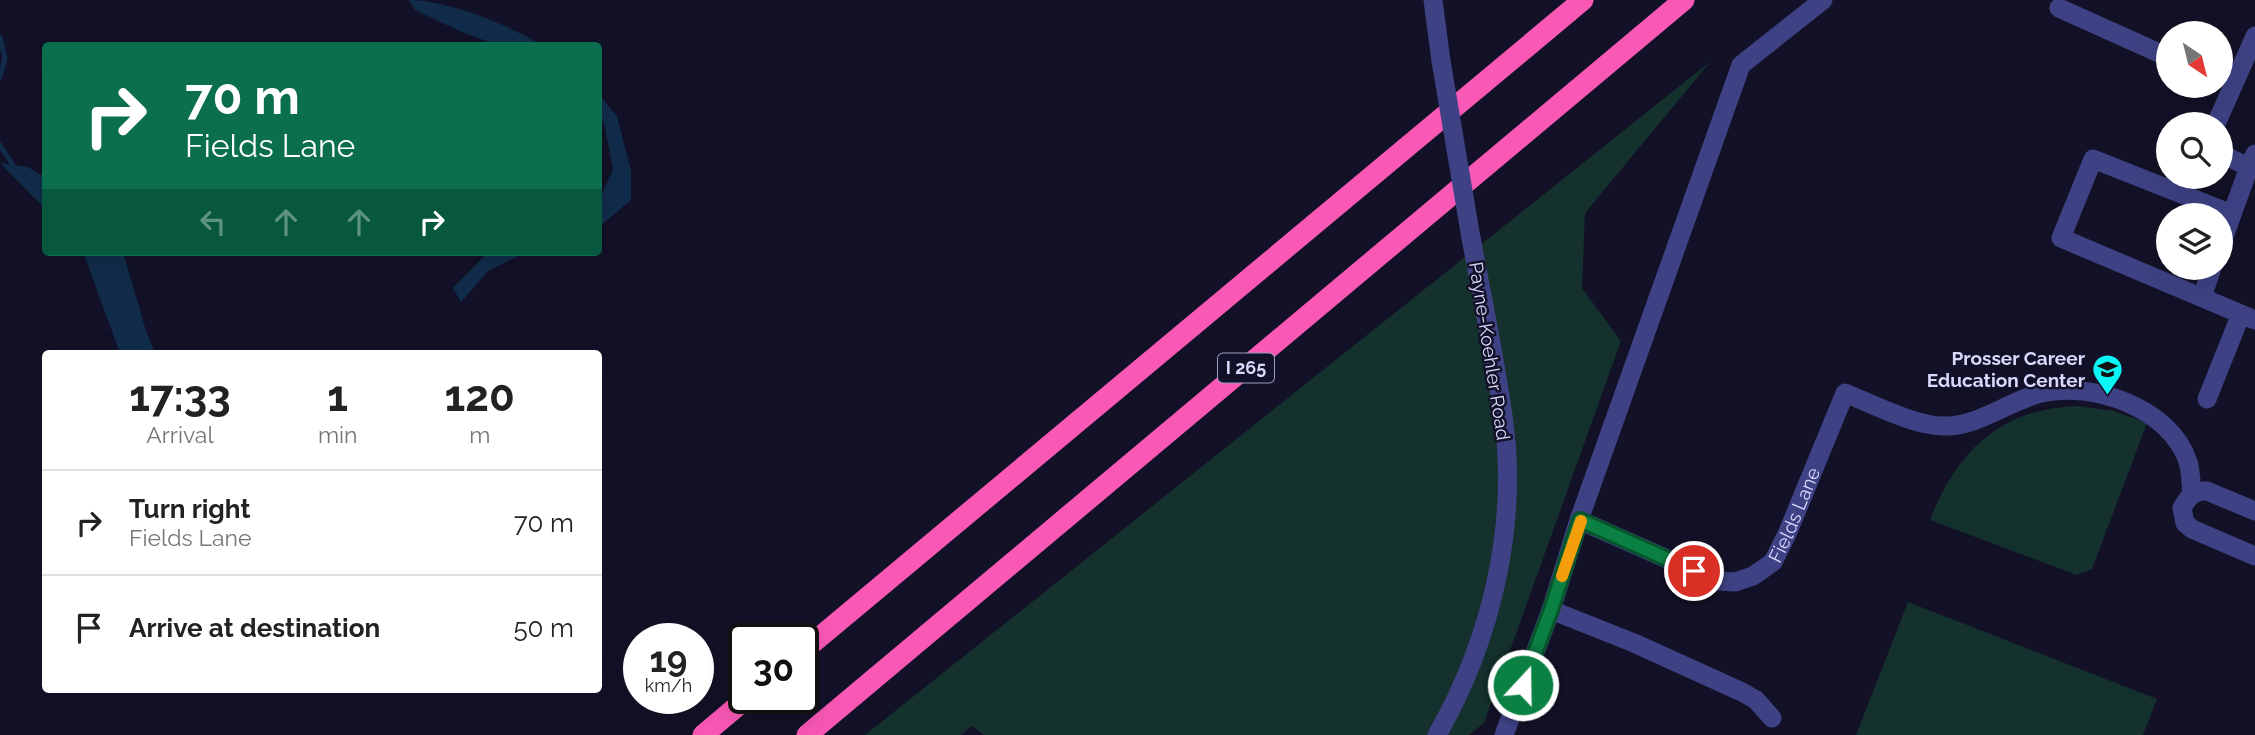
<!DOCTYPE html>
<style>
:root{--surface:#fff;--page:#f6f6f6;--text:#222;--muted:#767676;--line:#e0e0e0}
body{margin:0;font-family:Raleway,sans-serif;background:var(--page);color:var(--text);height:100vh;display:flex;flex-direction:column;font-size:26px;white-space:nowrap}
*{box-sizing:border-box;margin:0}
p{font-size:23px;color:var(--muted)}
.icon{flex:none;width:38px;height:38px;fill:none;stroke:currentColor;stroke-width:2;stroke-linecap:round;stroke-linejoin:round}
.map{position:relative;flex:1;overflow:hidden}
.side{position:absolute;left:42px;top:350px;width:560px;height:343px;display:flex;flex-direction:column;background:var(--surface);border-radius:7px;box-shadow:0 7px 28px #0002}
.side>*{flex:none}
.banner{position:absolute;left:42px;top:42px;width:560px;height:214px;border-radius:7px;box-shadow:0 7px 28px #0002;background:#0b6e4f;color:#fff;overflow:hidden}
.needle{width:46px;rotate:145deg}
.fabs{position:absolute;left:2156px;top:21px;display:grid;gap:14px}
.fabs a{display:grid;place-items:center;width:77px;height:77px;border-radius:50%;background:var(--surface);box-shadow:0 7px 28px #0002;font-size:35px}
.speed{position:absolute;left:623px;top:623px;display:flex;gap:14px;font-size:35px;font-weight:700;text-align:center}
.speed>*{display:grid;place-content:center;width:91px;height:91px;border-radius:50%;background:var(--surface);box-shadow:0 7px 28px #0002;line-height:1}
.speed small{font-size:18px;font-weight:400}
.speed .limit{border:4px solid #111;border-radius:10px;background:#fff;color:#111}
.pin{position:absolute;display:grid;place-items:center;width:60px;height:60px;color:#fff;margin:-30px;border:4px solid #fff;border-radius:50%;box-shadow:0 2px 7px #0007}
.me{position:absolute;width:77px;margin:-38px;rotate:21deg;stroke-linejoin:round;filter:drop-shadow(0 0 5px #0008)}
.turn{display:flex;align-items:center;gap:24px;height:147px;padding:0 28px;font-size:32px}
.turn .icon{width:91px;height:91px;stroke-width:2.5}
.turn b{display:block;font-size:49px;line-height:60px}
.lanes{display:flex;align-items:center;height:66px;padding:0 28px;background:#0003;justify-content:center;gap:35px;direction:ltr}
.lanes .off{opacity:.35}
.eta{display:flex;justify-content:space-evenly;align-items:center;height:119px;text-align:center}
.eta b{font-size:42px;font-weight:700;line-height:49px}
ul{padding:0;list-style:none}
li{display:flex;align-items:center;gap:21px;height:105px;padding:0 28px;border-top:2px solid var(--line)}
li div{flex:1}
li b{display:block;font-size:26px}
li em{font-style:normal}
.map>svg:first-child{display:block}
.green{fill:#14312d}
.water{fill:#112c4b}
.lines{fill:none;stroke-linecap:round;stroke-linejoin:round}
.stream{stroke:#112c4b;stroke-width:5}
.minor{stroke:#3e4284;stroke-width:19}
.highway{stroke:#f958b5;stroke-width:21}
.minor-bridge{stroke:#3e4284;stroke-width:19}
.route-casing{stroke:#07532c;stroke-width:18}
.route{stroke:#0b8043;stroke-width:12}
.slow{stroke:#f59e0b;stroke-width:12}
.labels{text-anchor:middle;stroke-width:5;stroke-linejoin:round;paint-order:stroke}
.shield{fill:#121127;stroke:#9d9dbe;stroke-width:2}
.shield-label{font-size:18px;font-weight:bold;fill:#d9d9fe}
.street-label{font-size:19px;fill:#d9d9fe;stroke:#121127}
.poi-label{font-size:19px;font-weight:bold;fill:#d9d9fe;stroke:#121127;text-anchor:end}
</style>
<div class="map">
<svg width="2255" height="735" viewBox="0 0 2255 735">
<rect width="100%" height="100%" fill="#121127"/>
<!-- green -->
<path class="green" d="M1711,61L1585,213L1582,288L1621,341L1484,723L1469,735H984L972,726L961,735H865Z
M2077,406L2114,411L2147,423L2092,569L2077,575L1930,520C1957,451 2000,409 2077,406Z
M1908,602L2157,699L2143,735H1856Z"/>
<!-- water -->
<path class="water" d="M409,0C447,0 509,25 542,45H497L464,33L415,10Z
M598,93L617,116L631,171V200L599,227V201L613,169L604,124L599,118Z
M0,163L28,167L45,177V209Z
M83,252H123L146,331L155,353H120Z
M488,252H527L488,271L461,302L453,288Z"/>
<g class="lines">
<!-- stream -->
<path class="stream" d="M0,37L5,58L0,77
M0,145L13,165"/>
<!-- minor -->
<g class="minor">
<path d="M1433,0L1441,61"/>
<path d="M2059,8L2168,57"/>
<path d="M2216,124L2255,36"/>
<path d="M2221,154L2249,167L2255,154"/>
<path d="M2232,214L2093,159L2061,238L2255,320"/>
<path d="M2221,245L2249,167"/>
<path d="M2202,297L2212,268"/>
<path d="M2207,399L2241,314"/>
<path d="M2255,511L2207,491C2194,490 2188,497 2182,508L2185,523L2192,529L2255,556"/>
<path id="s1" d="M1579,520L1717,581L1735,582L1753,576L1773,562L1787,534L1845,393C1872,404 1917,427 1946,426C1979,426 2009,401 2041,393C2092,381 2171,408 2188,462C2191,471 2191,484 2192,494"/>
<path d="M1551,610L1634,643L1742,692L1756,700L1772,718"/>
<path d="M1437,735C1491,641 1519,524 1503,416C1495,357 1482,297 1471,238"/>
<path d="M1504,735L1551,610L1579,520L1741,65L1823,0"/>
</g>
<!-- highway -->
<path class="highway" d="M803,651L1583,0
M703,735L747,698
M807,735L1684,0"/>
<!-- minor-bridge -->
<path class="minor-bridge" d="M1441,61L1471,238"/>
</g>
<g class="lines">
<defs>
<path id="route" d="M1523,685L1551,610L1580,520L1694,571"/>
</defs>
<!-- route casing -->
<use href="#route" class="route-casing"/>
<!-- route -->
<use href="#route" class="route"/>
<!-- slow -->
<path class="slow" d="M1562,576L1581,521"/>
</g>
<!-- icons -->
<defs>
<symbol id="school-pin" viewBox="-11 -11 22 30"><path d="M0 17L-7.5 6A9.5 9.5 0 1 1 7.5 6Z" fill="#0cf5f6" stroke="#121127"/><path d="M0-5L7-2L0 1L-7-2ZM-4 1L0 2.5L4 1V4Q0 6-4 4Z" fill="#111"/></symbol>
</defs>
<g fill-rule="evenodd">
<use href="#school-pin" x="2090" y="352" width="35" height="47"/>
</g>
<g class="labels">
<!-- shield labels -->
<rect class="shield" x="1218" y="353.5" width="56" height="29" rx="5"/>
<g class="shield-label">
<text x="1246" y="374">I 265</text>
</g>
<!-- street labels -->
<g class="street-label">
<text transform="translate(1490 351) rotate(81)" y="7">Payne-Koehler Road</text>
<text dy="7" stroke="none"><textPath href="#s1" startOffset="264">Fields Lane</textPath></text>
</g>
<!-- poi labels -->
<g class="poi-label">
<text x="2085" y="365">Prosser Career<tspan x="2085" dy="22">Education Center</tspan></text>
</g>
</g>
</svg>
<div class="fabs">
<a><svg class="needle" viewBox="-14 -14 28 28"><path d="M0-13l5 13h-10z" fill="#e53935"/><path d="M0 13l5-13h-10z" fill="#767676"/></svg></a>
<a><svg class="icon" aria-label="search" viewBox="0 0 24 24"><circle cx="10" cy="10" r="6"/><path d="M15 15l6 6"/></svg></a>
<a><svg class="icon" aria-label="layers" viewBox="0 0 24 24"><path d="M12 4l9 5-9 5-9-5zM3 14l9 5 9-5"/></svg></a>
</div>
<div class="speed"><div>19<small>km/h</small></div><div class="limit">30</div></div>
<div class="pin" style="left:1694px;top:571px;background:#d93025"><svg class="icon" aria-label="arrive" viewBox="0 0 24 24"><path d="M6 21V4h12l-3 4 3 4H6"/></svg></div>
<svg class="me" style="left:1523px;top:685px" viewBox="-20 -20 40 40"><circle r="17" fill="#0b8043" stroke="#fff" stroke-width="3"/><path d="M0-11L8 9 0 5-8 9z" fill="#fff"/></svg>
<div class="banner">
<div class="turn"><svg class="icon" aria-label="right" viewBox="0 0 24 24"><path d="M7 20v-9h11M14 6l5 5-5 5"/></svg><div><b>70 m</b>Fields Lane</div></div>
<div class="lanes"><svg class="icon off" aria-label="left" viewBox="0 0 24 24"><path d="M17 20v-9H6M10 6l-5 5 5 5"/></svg><svg class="icon off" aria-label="ahead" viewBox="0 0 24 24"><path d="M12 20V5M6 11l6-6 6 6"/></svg><svg class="icon off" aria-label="ahead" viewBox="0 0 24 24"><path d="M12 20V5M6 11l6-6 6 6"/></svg><svg class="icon" aria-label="right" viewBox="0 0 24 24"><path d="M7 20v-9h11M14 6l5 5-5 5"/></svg></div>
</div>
<section class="side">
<div class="eta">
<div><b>17:33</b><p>Arrival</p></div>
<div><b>1</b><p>min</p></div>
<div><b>120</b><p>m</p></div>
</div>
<ul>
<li><svg class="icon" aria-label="right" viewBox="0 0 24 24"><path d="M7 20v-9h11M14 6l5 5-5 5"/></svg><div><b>Turn right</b><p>Fields Lane</p></div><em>70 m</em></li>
<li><svg class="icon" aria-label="arrive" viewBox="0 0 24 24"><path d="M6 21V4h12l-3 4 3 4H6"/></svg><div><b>Arrive at destination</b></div><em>50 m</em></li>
</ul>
</section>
</div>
